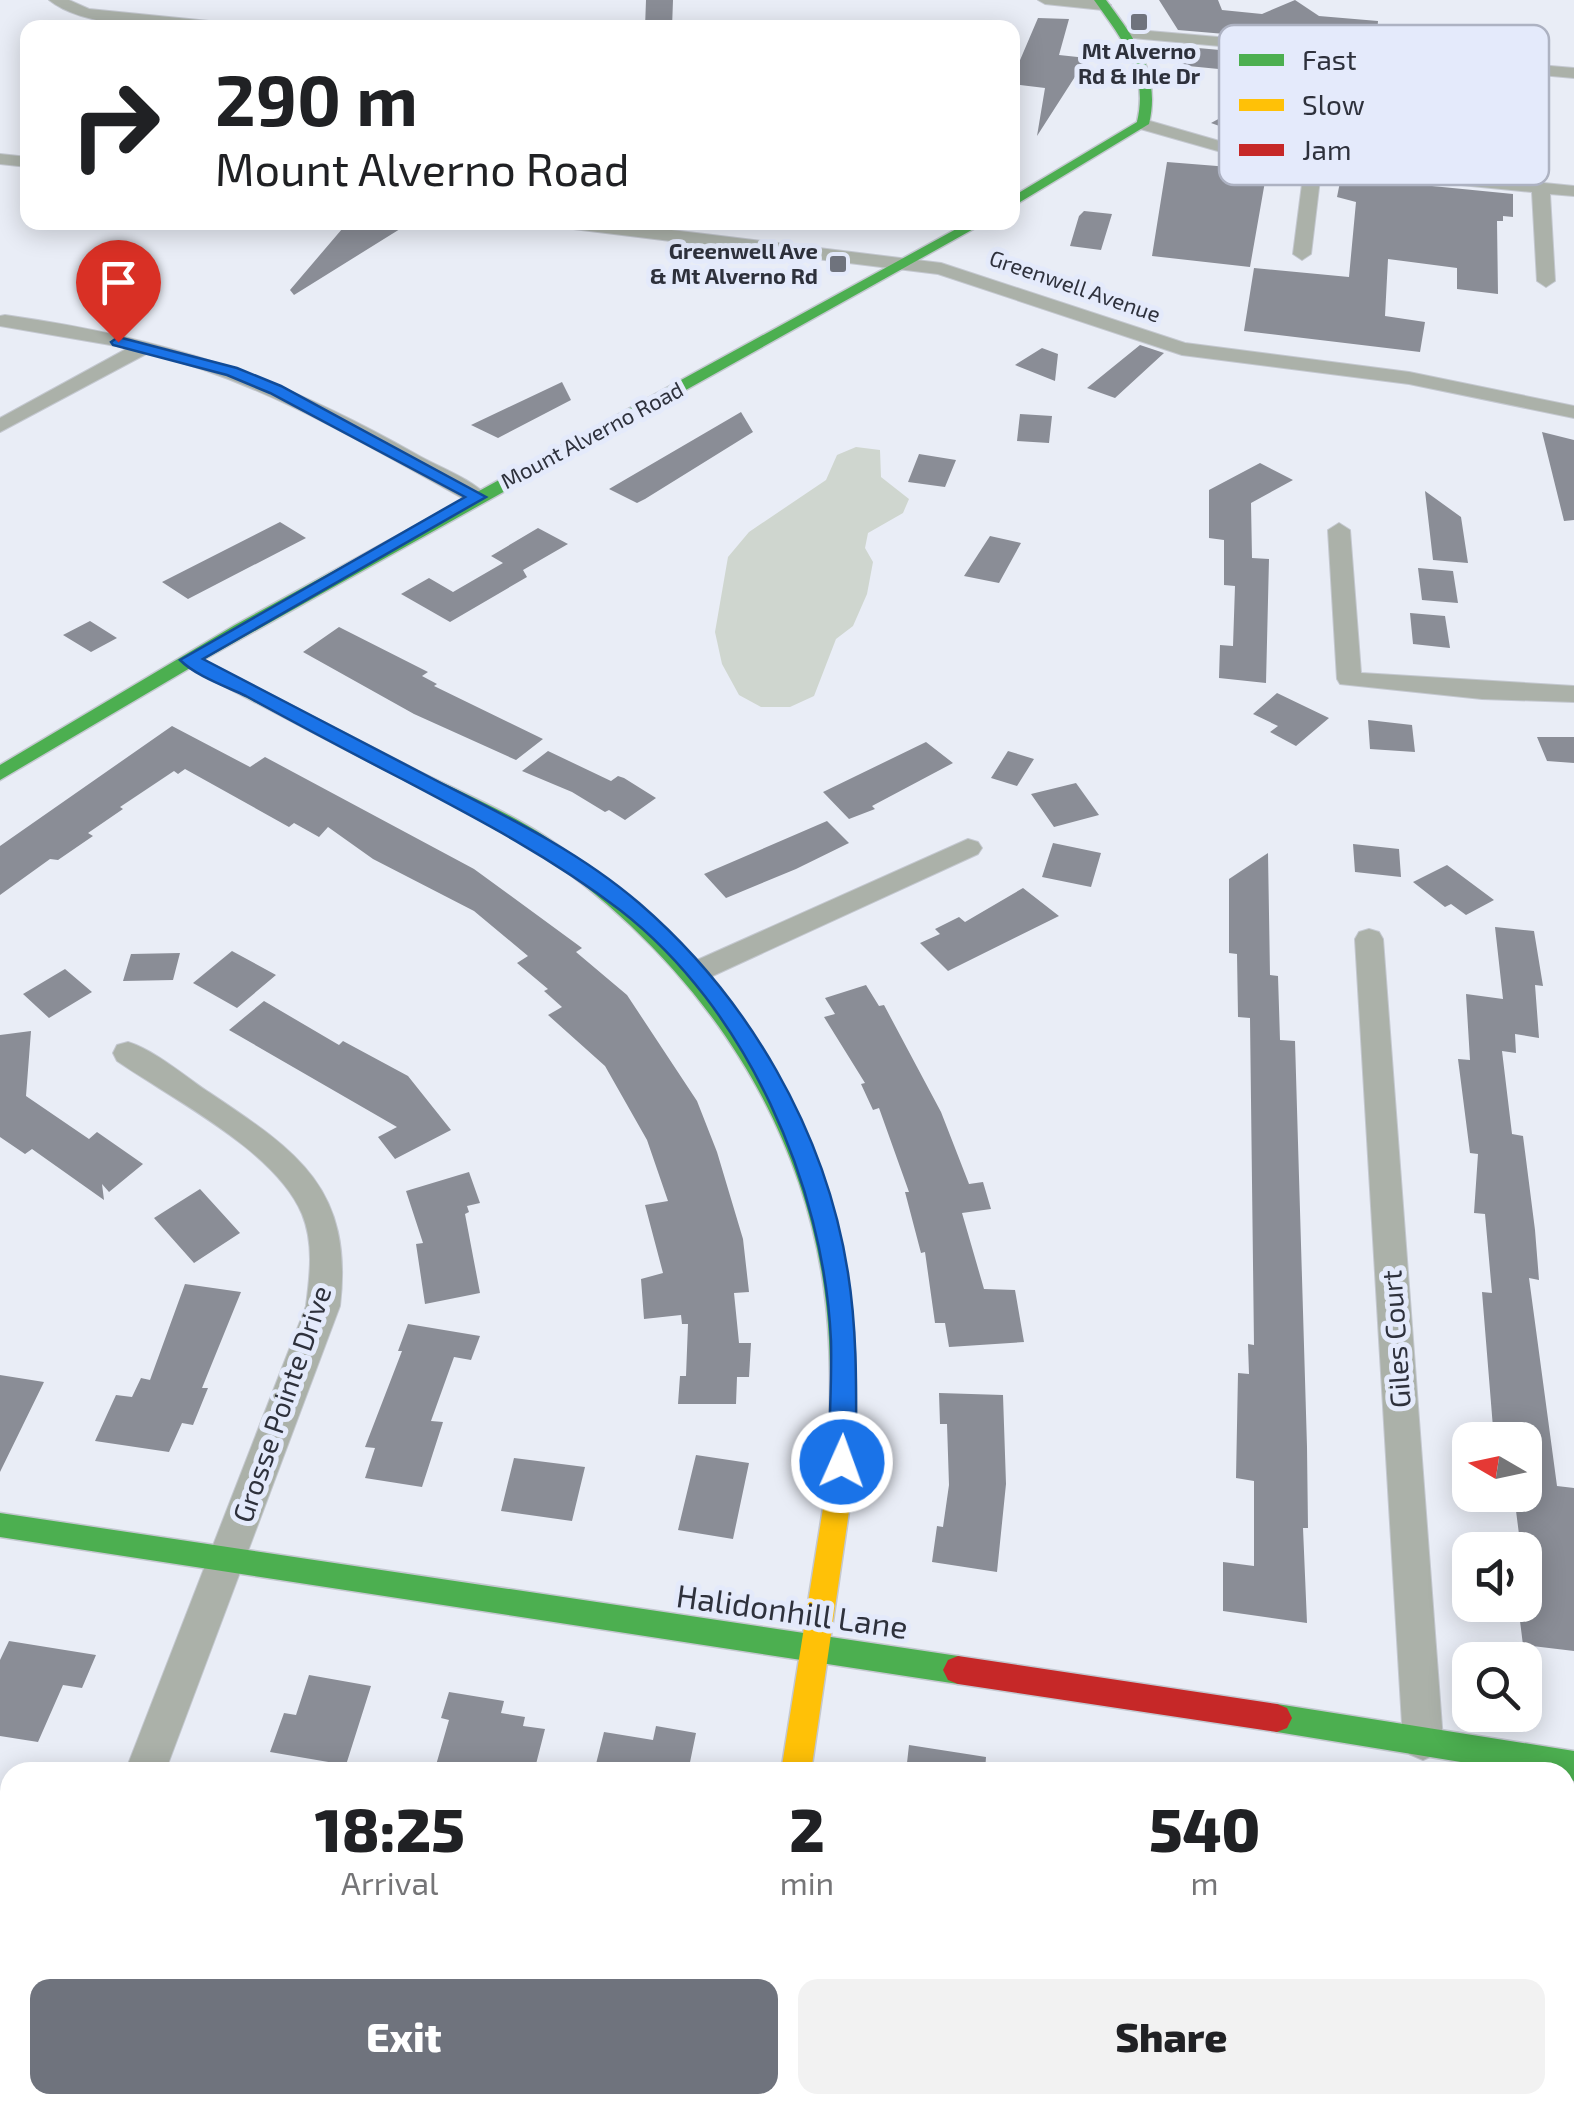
<!DOCTYPE html>
<style>
:root{--surface:#fff;--page:#f2f2f2;--text:#202124;--muted:#757577;--accent:#6f737d}
body{margin:0;font-family:"Exo 2",sans-serif;background:var(--page);color:var(--text);height:100vh;display:flex;flex-direction:column;font-size:38px;white-space:nowrap}
*{box-sizing:border-box;margin:0}
p{font-size:32px;color:var(--muted)}
.icon{flex:none;width:55px;height:55px;fill:none;stroke:currentColor;stroke-width:2;stroke-linecap:round;stroke-linejoin:round}
.map{position:relative;flex:1;overflow:hidden}
.panel{position:absolute;left:0px;top:1762px;width:1575px;height:352px;display:flex;flex-direction:column;background:var(--surface);border-radius:30px 30px 0 0;box-shadow:0 5px 25px #0003}
.panel>*{flex:none}
.banner{position:absolute;left:20px;top:20px;width:1000px;height:210px;border-radius:20px;box-shadow:0 5px 25px #0003;background:#fff;color:var(--text);overflow:hidden}
.needle{width:65px;rotate:279deg}
.buttons{position:absolute;left:1452px;top:1422px;display:grid;gap:20px}
.buttons a{display:grid;place-items:center;width:90px;height:90px;border-radius:20px;background:var(--surface);box-shadow:0 5px 25px #0003;font-size:50px}
.pin{position:absolute;display:grid;place-items:center;width:85px;height:85px;color:#fff;margin:-102px -42px;border-radius:50% 50% 50% 0;rotate:-45deg;box-shadow:0 0 10px #0007}
.pin .icon{rotate:45deg}
.me{position:absolute;width:110px;margin:-55px;rotate:2deg;stroke-linejoin:round;filter:drop-shadow(0 0 8px #0008)}
.turn{display:flex;align-items:center;gap:35px;height:210px;padding:0 30px;font-size:45px}
.turn .icon{width:130px;height:130px;stroke-width:2.5}
.turn b{display:block;font-size:70px;line-height:85px}
.eta{display:flex;justify-content:space-evenly;align-items:center;height:170px;text-align:center}
.eta b{font-size:60px;font-weight:800;line-height:70px}
.button{display:flex;gap:20px;margin-top:auto;padding:20px 30px}
.button a{flex:1;height:115px;border-radius:20px;background:var(--accent);color:#fff;font-size:40px;font-weight:800;line-height:115px;text-align:center}
.button a+a{background:var(--page);color:var(--text)}
.map>svg:first-child{display:block}
.green{fill:#cfd6cf}
.building{fill:#8a8d96}
.lines{fill:none;stroke-linecap:round;stroke-linejoin:round}
.street-casing{stroke:#c4c8d0;stroke-width:2}
.fast-casing{stroke:#c4c8d0;stroke-width:3}
.slow-casing{stroke:#c4c8d0;stroke-width:3}
.jam-casing{stroke:#c4c8d0;stroke-width:3}
.street{fill:#abb1a9;fill-rule:evenodd}
.fast{fill:#4caf50;fill-rule:evenodd}
.slow{fill:#ffc107;fill-rule:evenodd}
.jam{fill:#c62828;fill-rule:evenodd}
.route{fill:#1a73e8;stroke:#114b97;stroke-width:2.5}
.poi-dot{fill:#6f737d;stroke:#e4eafb;stroke-width:4}
.labels{text-anchor:middle;stroke-width:10;stroke-linejoin:round;paint-order:stroke}
.far-poi-label{font-size:22px;font-weight:bold;fill:#2e313c;stroke:#e4eafb}
.far-street-label{font-size:22px;fill:#2e313c;stroke:#e4eafb}
.street-label{font-size:28px;fill:#2e313c;stroke:#e4eafb}
.near-street-label{font-size:32px;fill:#2e313c;stroke:#e4eafb}
.key{fill:#e4eafb;stroke:#adb2c2;stroke-width:2.5}
.key-label{font-size:28px;fill:#2e313c}
</style>
<div class="map">
<svg width="1574" height="2113" viewBox="0 0 1574 2113">
<rect width="100%" height="100%" fill="#e9edf6"/>
<!-- green -->
<path class="green" d="M856,447L880,450L881,477L909,499L903,513L868,533L865,548L873,562L867,594L853,626L836,639L814,696L790,707H761L739,695L722,664L715,632L728,557L749,532L826,480L837,455Z"/>
<!-- building -->
<path class="building" d="M646,0H673L672,28H645Z
M1159,0H1218L1222,10L1262,14L1295,0L1319,16L1378,21L1376,47L1178,30Z
M1038,18L1069,19L1059,55L1087,58L1037,136L1045,88L1012,84V79Z
M1187,47L1375,64L1373,84L1178,65Z
M1290,80L1284,149L1211,123Z
M1167,162L1267,170L1250,267L1152,256Z
M1341,177L1513,194V217L1503,216V221H1497L1498,294L1457,289V268L1388,259L1385,316L1425,322L1420,352L1244,331L1254,268L1349,277L1356,202L1337,197Z
M1084,211L1112,214L1101,250L1070,246L1079,216Z
M348,222L400,229L294,295L290,290Z
M1140,345L1164,353L1115,398L1087,388Z
M1042,348L1058,354L1055,381L1015,365Z
M562,382L571,400L498,438L471,425Z
M741,412L753,432L645,499L637,503L609,489Z
M1020,414L1052,416L1049,443L1017,441Z
M1542,432L1574,440V520L1564,521Z
M919,454L956,460L945,487L908,482Z
M1260,463L1293,480L1251,503L1252,558L1269,559L1266,683L1219,678L1220,645L1233,646L1235,586L1224,585V540L1209,538V490Z
M1425,491L1461,517L1468,563L1433,560Z
M280,522L306,538L188,599L162,582Z
M538,528L568,544L523,570L527,577L450,622L401,594L429,578L453,592L503,563L491,556Z
M990,536L1021,543L999,583L964,576Z
M1418,568L1453,571L1458,603L1422,600Z
M1410,613L1445,616L1450,648L1413,644Z
M90,621L117,638L91,652L63,635Z
M339,627L428,672L422,676L437,684L434,686L543,739L516,760L414,714L303,652Z
M1277,693L1329,718L1296,746L1270,732L1278,726L1253,714Z
M1368,720L1412,725L1415,752L1370,749Z
M172,726L250,767L265,757L474,869L582,948L576,952L627,995L697,1101L717,1152L743,1239L749,1292L734,1293L739,1343H751L749,1377H737L736,1404H678L680,1376H686L688,1324H682L681,1315L644,1319L641,1279L663,1273L645,1205L668,1201L647,1140L605,1066L548,1015L562,1007L544,991L548,989L517,963L528,956L474,911L373,859L328,827L319,837L294,823L289,827L185,769L178,774L174,771L120,807L123,809L88,833L93,836L58,860L50,859L0,895V846Z
M1537,737H1574V763L1547,761Z
M926,742L953,763L872,806L875,809L849,819L823,792Z
M548,751L611,781L618,776L624,778L656,798L625,820L609,810L605,812L572,792L522,771Z
M1008,751L1034,759L1017,786L991,778Z
M1076,783L1099,815L1054,827L1031,794Z
M827,821L849,843L796,869L726,898L704,874Z
M1053,843L1101,853L1091,887L1042,877Z
M1353,844L1399,849L1401,877L1355,872Z
M1268,853L1270,975L1278,976L1280,1040L1295,1041L1307,1447L1308,1528H1303L1307,1623L1223,1611V1562L1254,1566V1481L1236,1478L1238,1373L1249,1374L1248,1344L1254,1345L1250,1018L1238,1017L1237,954L1229,953V879Z
M1447,865L1494,900L1466,915L1451,904L1445,907L1413,882Z
M1023,888L1059,916L948,971L920,943L940,934L935,929L959,917L965,922Z
M1495,927L1534,931L1543,986L1535,985L1539,1038L1515,1034L1516,1053L1502,1051L1512,1134L1523,1136L1535,1230L1539,1280L1529,1278L1557,1486L1574,1488V1651L1523,1645L1518,1605H1525V1550H1521L1514,1495H1525V1440H1494L1482,1292L1492,1293L1485,1214L1474,1213L1478,1154L1470,1153L1458,1059L1470,1060L1466,994L1503,999Z
M232,951L276,975L237,1008L193,983Z
M180,953L173,980L123,981L131,954Z
M65,969L92,992L49,1018L23,994Z
M866,985L879,1006L884,1005L941,1112L969,1184L983,1182L991,1209L962,1213L984,1289L1015,1290L1024,1342L949,1347L945,1323H935L925,1252L921,1253L905,1192H909L879,1108L873,1110L861,1084L865,1083L824,1017L835,1014L825,998Z
M264,1001L339,1045L343,1041L408,1076L451,1130L395,1159L378,1137L397,1127L229,1030Z
M31,1031L26,1096L89,1139L97,1132L143,1164L109,1192L102,1184L104,1200L32,1149L25,1154L0,1137V1035Z
M469,1172L480,1203L467,1206L469,1212L465,1214L480,1293L425,1304L416,1244L423,1243L406,1191Z
M200,1189L240,1233L194,1263L154,1218Z
M185,1284L241,1292L202,1388H208L193,1425L182,1423L169,1452L95,1441L116,1395L132,1397L141,1378L150,1380Z
M408,1324L480,1336L471,1360L454,1357L431,1421L443,1422L422,1487L365,1478L375,1448L365,1447L402,1351H398Z
M0,1375L44,1382L0,1472Z
M939,1393L1003,1395L1006,1484L997,1572L932,1562L937,1526L943,1527L949,1485L947,1424H940Z
M696,1455L749,1463L733,1539L678,1530Z
M514,1458L585,1467L572,1521L501,1511Z
M9,1641L96,1655L82,1688L63,1685L38,1742L0,1736V1660Z
M309,1675L371,1686L346,1765L270,1752L284,1713L296,1715Z
M449,1692L504,1701L501,1713L525,1717L523,1726L545,1729L534,1772H434L449,1720L441,1718Z
M656,1726L696,1733L688,1772H594L604,1732L653,1740Z
M909,1745L986,1757L985,1772H906Z"/>
<g class="lines">
<defs>
<path id="street" d="M49,0H69L89,9L229,23L236,28C186,28 88,32 49,0Z
M1038,0H1097L1111,5L1103,10L1045,4Z
M1126,29L1574,68V78L1121,37V31Z
M1143,119L1268,155L1574,186V196L1550,194L1555,281L1546,287L1537,281L1532,192L1321,171L1311,254L1302,260L1293,254L1304,169L1267,165L1137,128V120Z
M0,154L28,157V167L0,164Z
M548,222H606L941,263L1185,343L1409,372L1574,406V418L1409,384L1182,355L938,274L557,227Z
M5,315C166,338 274,374 416,454C438,467 471,478 488,497L485,502H469C365,444 265,383 148,353L0,432V418L128,348L0,326V316Z
M1339,523L1350,530L1361,673L1574,686V702L1482,699L1340,684L1337,679L1328,530Z
M968,839L978,842L982,848L978,854L706,979L696,982L686,979L682,972L686,965Z
M1369,929L1379,932L1383,939L1443,1740L1437,1754L1423,1760L1409,1754L1403,1740L1355,939L1359,932Z
M128,1042C156,1051 183,1075 207,1091C297,1151 354,1188 340,1306L165,1772H125L306,1306C310,1275 314,1243 302,1214C276,1151 172,1099 117,1061L113,1053L117,1045Z
M10,2085V2105H39L37,2113H0V2092Z
M722,2105H766V2113H720Z"/>
<path id="fast" d="M1094,0H1106C1135,39 1161,73 1149,124L1012,207V197L1137,122C1149,72 1122,39 1094,0Z
M969,222H986L203,660C274,697 346,734 418,771C461,792 506,811 546,837C703,941 821,1099 849,1288C858,1351 856,1414 854,1477L851,1486L841,1489L831,1486L828,1477C830,1414 833,1351 824,1288C798,1102 685,950 532,847C493,820 447,801 405,780C333,743 261,705 190,668L0,780V765L235,625Z
M0,1513L958,1656L968,1660L973,1670L968,1680L958,1684L0,1537Z
M1277,1704L1574,1751V1781L1565,1779V1772H1522L1277,1732L1267,1728L1262,1718L1267,1708Z"/>
<path id="slow" d="M841,1465L851,1468L854,1477L811,1772H781L828,1477L831,1468Z"/>
<path id="jam" d="M958,1656L1277,1704L1287,1708L1292,1718L1287,1728L1277,1732L958,1684L948,1680L943,1670L948,1660Z"/>
</defs>
<!-- street casing -->
<use href="#street" class="street-casing"/>
<!-- fast casing -->
<use href="#fast" class="fast-casing"/>
<!-- slow casing -->
<use href="#slow" class="slow-casing"/>
<!-- jam casing -->
<use href="#jam" class="jam-casing"/>
<!-- street -->
<use href="#street" class="street"/>
<!-- fast -->
<use href="#fast" class="fast"/>
<!-- slow -->
<use href="#slow" class="slow"/>
<!-- jam -->
<use href="#jam" class="jam"/>
</g>
<!-- route -->
<path class="route" d="M118,337L237,368L281,386L486,497L203,659C282,700 360,741 439,782C508,817 580,852 639,903C748,997 826,1131 848,1273C858,1336 856,1398 856,1462L852,1470L842,1474L833,1470L829,1462C829,1422 832,1381 831,1341C824,1184 746,1008 620,910C551,857 476,818 400,778C348,751 297,724 246,696C225,686 196,676 180,660L465,497L270,393L227,375L113,345L111,342Z"/>
<!-- markers -->
<g class="poi-dot">
<rect x="1129" y="12" width="20" height="20" rx="5"/>
<rect x="828" y="254" width="20" height="20" rx="5"/>
</g>
<g class="labels">
<!-- far-poi labels -->
<g class="far-poi-label">
<text x="1139" y="59">Mt Alverno<tspan x="1139" dy="25">Rd &amp; Ihle Dr</tspan></text>
<text x="818" y="259" text-anchor="end">Greenwell Ave<tspan x="818" dy="25">&amp; Mt Alverno Rd</tspan></text>
</g>
<!-- far-street labels -->
<g class="far-street-label">
<text transform="translate(1075 286) rotate(19)" y="8">Greenwell Avenue</text>
<text transform="translate(592 435) rotate(-28)" y="8">Mount Alverno Road</text>
</g>
<!-- street labels -->
<g class="street-label">
<text transform="translate(1396 1339) rotate(-94)" y="10">Giles Court</text>
<text transform="translate(282 1404) rotate(-71)" y="10">Grosse Pointe Drive</text>
</g>
<!-- near-street labels -->
<g class="near-street-label">
<text transform="translate(792 1612) rotate(8)" y="11">Halidonhill Lane</text>
</g>
</g>
<!-- legend -->
<rect x="1219" y="25" width="330" height="160" rx="15" class="key"/>
<rect x="1239" y="54" width="45" height="12" fill="#4caf50"/>
<rect x="1239" y="99" width="45" height="12" fill="#ffc107"/>
<rect x="1239" y="144" width="45" height="12" fill="#c62828"/>
<g class="key-label">
<text x="1302" y="70">Fast</text>
<text x="1302" y="115">Slow</text>
<text x="1302" y="160">Jam</text>
</g>
</svg>
<div class="buttons">
<a><svg class="needle" viewBox="-14 -14 28 28"><path d="M0-13l5 13h-10z" fill="#e53935"/><path d="M0 13l5-13h-10z" fill="#757577"/></svg></a>
<a><svg class="icon" aria-label="sound" viewBox="0 0 24 24"><path d="M4 9h4l5-4v14l-5-4H4zM17 9q2 3 0 6"/></svg></a>
<a><svg class="icon" aria-label="search" viewBox="0 0 24 24"><circle cx="10" cy="10" r="6"/><path d="M15 15l6 6"/></svg></a>
</div>
<div class="pin" style="left:118px;top:342px;background:#d93025"><svg class="icon" aria-label="arrive" viewBox="0 0 24 24"><path d="M6 21V4h12l-3 4 3 4H6"/></svg></div>
<svg class="me" style="left:842px;top:1462px" viewBox="-20 -20 40 40"><circle r="17" fill="#1a73e8" stroke="#fff" stroke-width="3"/><path d="M0-11L8 9 0 5-8 9z" fill="#fff"/></svg>
<div class="banner">
<div class="turn"><svg class="icon" aria-label="right" viewBox="0 0 24 24"><path d="M7 20v-9h11M14 6l5 5-5 5"/></svg><div><b>290 m</b>Mount Alverno Road</div></div>
</div>
<section class="panel">
<div class="eta">
<div><b>18:25</b><p>Arrival</p></div>
<div><b>2</b><p>min</p></div>
<div><b>540</b><p>m</p></div>
</div>
<div class="button"><a>Exit</a><a>Share</a></div>
</section>
</div>
